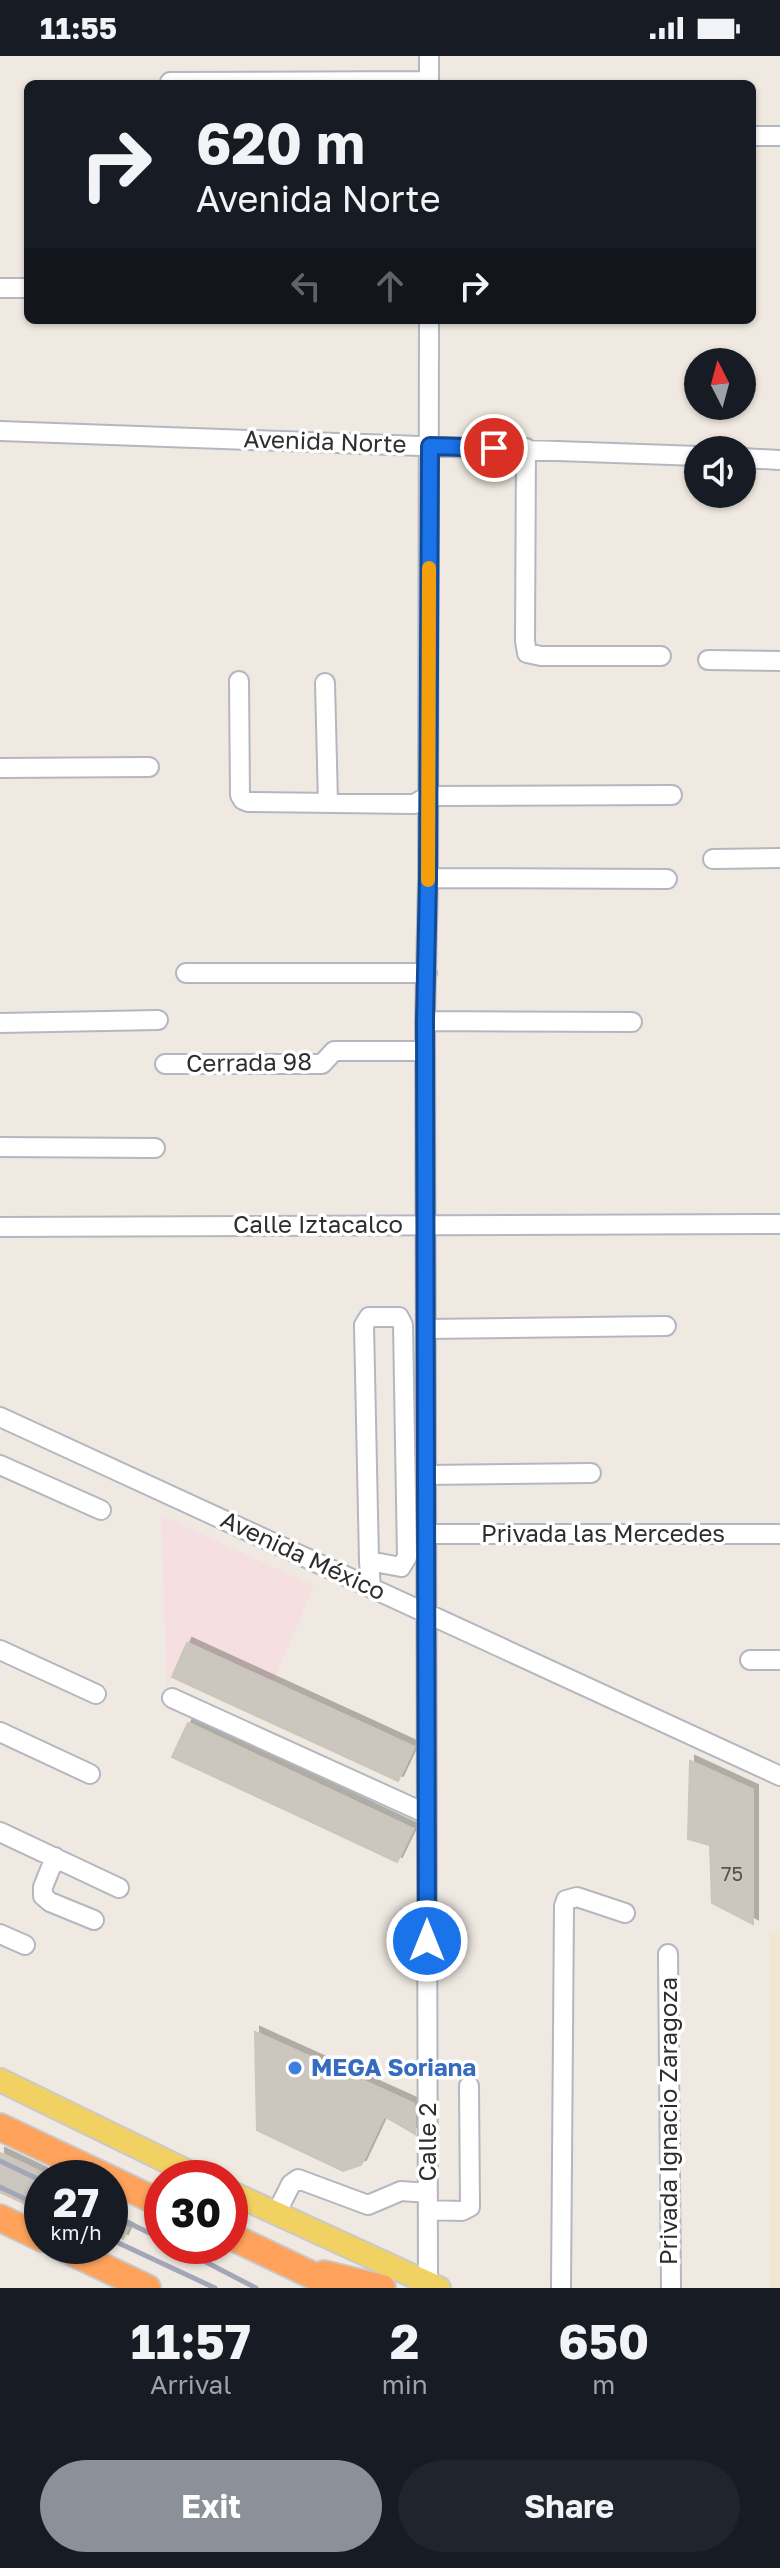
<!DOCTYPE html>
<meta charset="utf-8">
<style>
:root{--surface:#171b24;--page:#20242c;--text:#f1f3f6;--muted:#9ea1a6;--accent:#8c9099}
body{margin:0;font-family:"Golos Text",sans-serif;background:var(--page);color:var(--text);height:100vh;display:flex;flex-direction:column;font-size:30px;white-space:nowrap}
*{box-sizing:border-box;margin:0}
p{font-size:26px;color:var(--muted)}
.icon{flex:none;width:44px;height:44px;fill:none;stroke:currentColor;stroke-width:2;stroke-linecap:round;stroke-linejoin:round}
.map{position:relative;height:2232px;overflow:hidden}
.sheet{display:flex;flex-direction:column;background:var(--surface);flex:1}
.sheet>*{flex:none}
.hud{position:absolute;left:24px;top:24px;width:732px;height:244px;border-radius:12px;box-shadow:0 2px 6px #0004;background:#171b24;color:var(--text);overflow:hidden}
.needle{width:52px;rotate:354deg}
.buttons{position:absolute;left:684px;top:292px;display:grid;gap:16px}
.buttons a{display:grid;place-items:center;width:72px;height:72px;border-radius:50%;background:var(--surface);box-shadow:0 2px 6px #0004;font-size:40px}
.speed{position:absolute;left:24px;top:2104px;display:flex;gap:16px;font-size:40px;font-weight:700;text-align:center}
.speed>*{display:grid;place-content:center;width:104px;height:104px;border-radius:50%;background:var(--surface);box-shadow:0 2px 6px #0004;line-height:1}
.speed small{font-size:20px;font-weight:400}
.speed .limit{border:12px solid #d22;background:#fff;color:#111}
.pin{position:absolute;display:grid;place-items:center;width:68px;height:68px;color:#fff;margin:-34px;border:4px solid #fff;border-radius:50%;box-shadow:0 2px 8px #0007}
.me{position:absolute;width:88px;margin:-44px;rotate:0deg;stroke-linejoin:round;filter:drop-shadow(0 0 6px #0008)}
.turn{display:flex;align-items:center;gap:28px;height:168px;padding:0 40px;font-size:36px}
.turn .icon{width:104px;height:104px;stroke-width:2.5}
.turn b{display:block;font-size:56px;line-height:68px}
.lanes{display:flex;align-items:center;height:76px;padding:0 40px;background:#0003;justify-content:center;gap:40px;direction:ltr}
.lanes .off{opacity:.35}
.eta{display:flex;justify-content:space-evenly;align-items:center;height:136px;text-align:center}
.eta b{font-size:48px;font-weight:700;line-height:56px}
.button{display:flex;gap:16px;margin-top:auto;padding:16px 40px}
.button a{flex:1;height:92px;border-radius:48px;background:var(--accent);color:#fff;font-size:32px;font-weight:700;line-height:92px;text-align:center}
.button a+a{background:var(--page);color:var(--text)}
.status{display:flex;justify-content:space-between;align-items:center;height:56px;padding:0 40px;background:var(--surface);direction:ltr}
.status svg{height:22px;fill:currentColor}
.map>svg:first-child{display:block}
.education{fill:#f0e6d1}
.medical{fill:#f5dfe0}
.building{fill:#cbc7bf;stroke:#cbc5ba;stroke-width:2;filter:url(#shadow)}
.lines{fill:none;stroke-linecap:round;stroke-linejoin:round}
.minor-casing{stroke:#b4b7c1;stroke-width:22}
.major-casing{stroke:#c9c9c9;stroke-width:26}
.highway-casing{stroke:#c9c9c9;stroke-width:30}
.minor{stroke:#fff;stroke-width:18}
.major{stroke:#f2d163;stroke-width:22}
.highway{stroke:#ffa35c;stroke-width:26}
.rail{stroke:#a3a6b8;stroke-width:5}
.route-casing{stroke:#114b97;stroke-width:20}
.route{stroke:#1a73e8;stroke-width:14}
.slow{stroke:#f59e0b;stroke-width:14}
.shop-dot{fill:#3f7fe0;stroke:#fff;stroke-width:3}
.labels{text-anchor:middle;stroke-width:7;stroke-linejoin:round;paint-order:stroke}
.number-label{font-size:20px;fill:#555452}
.street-label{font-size:24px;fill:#2e2e2e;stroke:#fff}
.shop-label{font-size:24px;font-weight:bold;fill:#366cbe;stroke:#fff;text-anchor:start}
</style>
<div class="status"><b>11:55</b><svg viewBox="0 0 49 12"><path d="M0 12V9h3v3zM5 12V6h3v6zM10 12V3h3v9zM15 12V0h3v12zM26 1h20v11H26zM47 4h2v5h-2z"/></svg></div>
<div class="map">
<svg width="780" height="2232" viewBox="0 0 780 2232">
<defs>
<filter id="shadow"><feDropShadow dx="5" dy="-5" stdDeviation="0" flood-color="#0004"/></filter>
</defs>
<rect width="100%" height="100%" fill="#efe9e1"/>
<!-- education -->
<path class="education" d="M770,1875L780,1879V2232H770Z"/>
<!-- medical -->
<path class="medical" d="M161,1459L314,1530L273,1626L188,1586L167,1631Z"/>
<!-- building -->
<path class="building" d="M187,1587L414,1691L398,1725L172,1621Z
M188,1667L413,1773L397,1806L172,1701Z
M690,1705L753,1734V1868L712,1847L710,1789L688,1783Z
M255,1976L414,2048L415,2078L384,2060L361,2109L343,2115L257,2074Z
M0,2097L42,2117V2156L0,2136Z
M110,2164L128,2172L123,2183L110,2177Z"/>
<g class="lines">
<defs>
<path id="minor" d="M170,26L429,25
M429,28V0
M752,80H780
M0,232H28
M0,375L698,400
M526,392L525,585L527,597L541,600H661
M742,402L780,404
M708,604L780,605
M239,625L240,739L243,744L248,746L414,748L428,740L672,739
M325,627L328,747
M0,712L149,711
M713,803L780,802
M428,822L667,823
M186,917H427
M425,965L632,966
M0,967L158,964
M165,1008H322L334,995H425
M0,1091L155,1092
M0,1171L780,1168
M426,1273L666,1270
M0,1361L780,1720
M0,1409L101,1454
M426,1419L591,1417
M426,1478H780
M369,1505L401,1511L407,1501L403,1269L399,1261H369L364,1269L369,1505L371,1532
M0,1594L96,1638
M750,1604H780
M172,1642L427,1758
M0,1676L90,1718
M0,1776L119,1832
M55,1801L43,1831V1840L50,1846L94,1864
M0,1878L25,1889
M668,1898L671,2232
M428,2154L462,2155L470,2151L469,2030
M276,2158L291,2128L298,2123L368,2149L401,2135L428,2137
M428,2227L425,965L428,822L429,264
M561,2232L564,1850L566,1844L577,1841L625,1857"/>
<path id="major" d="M0,2024L201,2122
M230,2136L439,2232"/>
<path id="highway" d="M0,2071L108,2122
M110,2123L162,2148
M0,2162L42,2182
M230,2180L339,2232
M59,2190L147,2232
M324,2218L382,2232"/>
</defs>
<!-- minor casing -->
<use href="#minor" class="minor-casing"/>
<!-- major casing -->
<use href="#major" class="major-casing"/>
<!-- highway casing -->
<use href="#highway" class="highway-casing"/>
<!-- minor -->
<use href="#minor" class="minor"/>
<!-- major -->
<use href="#major" class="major"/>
<!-- highway -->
<use href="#highway" class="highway"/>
<!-- rail -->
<path class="rail" d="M0,2105L42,2125
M0,2131L42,2151
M110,2158L162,2183
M110,2183L215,2232
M175,2190L256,2232"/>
</g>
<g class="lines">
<defs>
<path id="route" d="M427,1885L425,965L428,822L430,390L494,392"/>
</defs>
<!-- route casing -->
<use href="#route" class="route-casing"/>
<!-- route -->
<use href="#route" class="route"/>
<!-- slow -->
<path class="slow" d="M428,824L429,512"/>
</g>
<!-- markers -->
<circle class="shop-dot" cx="295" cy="2012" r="8"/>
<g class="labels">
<!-- number labels -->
<g class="number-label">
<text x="732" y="1825">75</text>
</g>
<!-- street labels -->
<g class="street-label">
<text transform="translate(325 386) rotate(2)" y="8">Avenida Norte</text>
<text transform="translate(249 1007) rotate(-1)" y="8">Cerrada 98</text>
<text x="318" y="1177">Calle Iztacalco</text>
<text x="603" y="1486">Privada las Mercedes</text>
<text transform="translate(303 1500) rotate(25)" y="8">Avenida México</text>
<text transform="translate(669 2065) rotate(-90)" y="8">Privada Ignacio Zaragoza</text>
<text transform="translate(428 2086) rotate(-90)" y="8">Calle 2</text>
</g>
<!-- shop labels -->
<g class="shop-label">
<text x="311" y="2020">MEGA Soriana</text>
</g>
</g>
</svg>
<div class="buttons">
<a><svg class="needle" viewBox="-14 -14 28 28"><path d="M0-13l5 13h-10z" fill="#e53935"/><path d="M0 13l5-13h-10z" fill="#9ea1a6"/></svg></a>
<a><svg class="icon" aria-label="sound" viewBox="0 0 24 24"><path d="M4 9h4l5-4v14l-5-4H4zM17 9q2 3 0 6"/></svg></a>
</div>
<div class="speed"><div>27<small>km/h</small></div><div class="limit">30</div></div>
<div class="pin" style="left:494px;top:392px;background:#d93025"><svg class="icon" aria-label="arrive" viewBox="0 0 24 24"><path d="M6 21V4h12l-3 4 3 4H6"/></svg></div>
<svg class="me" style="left:427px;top:1885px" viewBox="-20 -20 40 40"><circle r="17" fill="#1a73e8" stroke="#fff" stroke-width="3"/><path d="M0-11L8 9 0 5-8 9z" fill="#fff"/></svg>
<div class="hud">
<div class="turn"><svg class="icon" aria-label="right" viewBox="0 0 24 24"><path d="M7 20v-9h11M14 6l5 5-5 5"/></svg><div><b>620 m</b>Avenida Norte</div></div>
<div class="lanes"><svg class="icon off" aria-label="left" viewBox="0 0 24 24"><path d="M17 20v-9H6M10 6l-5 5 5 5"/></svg><svg class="icon off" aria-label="ahead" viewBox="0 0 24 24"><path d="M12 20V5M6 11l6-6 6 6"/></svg><svg class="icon" aria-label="right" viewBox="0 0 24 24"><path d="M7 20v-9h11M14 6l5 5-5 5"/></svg></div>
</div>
</div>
<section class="sheet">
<div class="eta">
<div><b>11:57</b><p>Arrival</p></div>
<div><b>2</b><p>min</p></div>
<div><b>650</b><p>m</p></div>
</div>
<div class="button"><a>Exit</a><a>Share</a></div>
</section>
